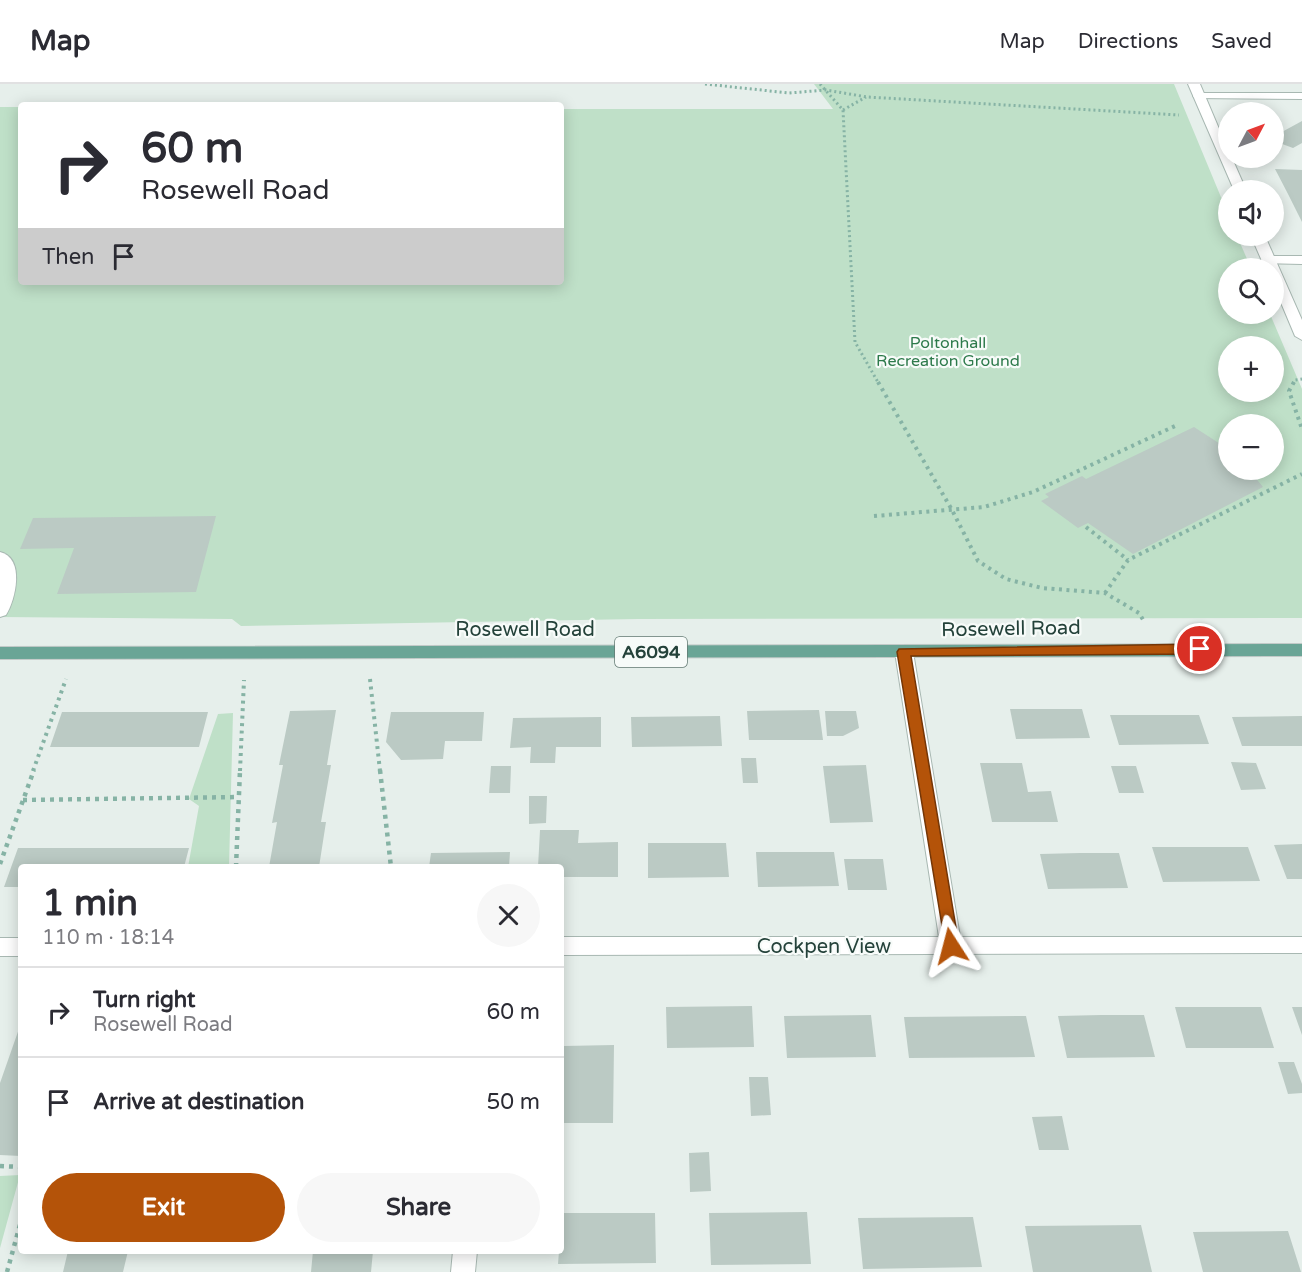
<!DOCTYPE html>
<meta charset="utf-8">
<style>
:root{--surface:#fff;--page:#f7f7f7;--text:#2b2b33;--muted:#7c7c81;--line:#e1e1e2;--accent:#b45309}
body{margin:0;font-family:"Varela Round",sans-serif;background:var(--page);color:var(--text);height:100vh;display:flex;flex-direction:column;font-size:22px;white-space:nowrap}
*{box-sizing:border-box;margin:0}
p{font-size:20px;color:var(--muted)}
.icon{flex:none;width:33px;height:33px;fill:none;stroke:currentColor;stroke-width:2;stroke-linecap:round;stroke-linejoin:round}
.map{position:relative;flex:1;overflow:hidden}
.side{position:absolute;left:18px;top:780px;width:546px;height:390px;display:flex;flex-direction:column;background:var(--surface);border-radius:6px;box-shadow:0 3px 15px #0003}
.side>*{flex:none}
.banner{position:absolute;left:18px;top:18px;width:546px;height:183px;border-radius:6px;box-shadow:0 3px 15px #0003;background:#fff;color:var(--text);overflow:hidden}
.needle{width:39px;rotate:49deg}
.buttons{position:absolute;left:1218px;top:18px;display:grid;gap:12px}
.buttons a{display:grid;place-items:center;width:66px;height:66px;border-radius:50%;background:var(--surface);box-shadow:0 3px 15px #0003;font-size:30px}
.pin{position:absolute;display:grid;place-items:center;width:51px;height:51px;color:#fff;margin:-26px;border:3px solid #fff;border-radius:50%;box-shadow:0 2px 6px #0007}
.me{position:absolute;width:66px;margin:-33px;rotate:351deg;stroke-linejoin:round;filter:drop-shadow(0 0 4px #0008)}
.turn{display:flex;align-items:center;gap:21px;height:126px;padding:0 24px;font-size:27px}
.turn .icon{width:78px;height:78px;stroke-width:2.5}
.turn b{display:block;font-size:42px;line-height:51px}
.then{display:flex;align-items:center;height:57px;padding:0 24px;background:#0003;gap:12px;font-size:22px}
.round{display:grid;place-items:center;flex:none;width:63px;height:63px;border-radius:32px;background:var(--page)}
.headline{display:flex;align-items:center;justify-content:space-between;height:102px;padding:0 24px}
h1{font-size:36px;font-weight:700;line-height:45px}
.action{display:flex;gap:12px;margin-top:auto;padding:12px 24px}
.action a{flex:1;height:69px;border-radius:36px;background:var(--accent);color:#fff;font-size:24px;font-weight:700;line-height:69px;text-align:center}
.action a+a{background:var(--page);color:var(--text)}
ul{padding:0;list-style:none}
li{display:flex;align-items:center;gap:18px;height:90px;padding:0 24px;border-top:2px solid var(--line)}
li div{flex:1}
li b{display:block;font-size:22px}
li em{font-style:normal}
header{display:flex;align-items:center;gap:36px;box-sizing:border-box;height:84px;padding:0 30px;background:var(--surface);border-bottom:2px solid var(--line)}
header strong{font-size:28px}
nav{display:flex;gap:33px;margin-inline-start:auto;font-size:21px}
.map>svg:first-child{display:block}
.green{fill:#bfe0c8;fill-rule:evenodd}
.building{fill:#bbcac4}
.lines{fill:none;stroke-linecap:round;stroke-linejoin:round}
.service-casing{stroke:#a8b8b2;stroke-width:2}
.minor-casing{stroke:#a8b8b2;stroke-width:2}
.tertiary-casing{stroke:#a8b8b2;stroke-width:2}
.primary-casing{stroke:#c2cac8;stroke-width:2}
.path-far2{stroke:#86b3a5;stroke-width:3;stroke-dasharray:2 3;stroke-linecap:butt}
.path-far1{stroke:#86b3a5;stroke-width:4;stroke-dasharray:3 4.5;stroke-linecap:butt}
.path{stroke:#86b3a5;stroke-width:4.5;stroke-dasharray:4 5;stroke-linecap:butt}
.service{fill:#fff;fill-rule:evenodd}
.minor{fill:#fff;fill-rule:evenodd}
.tertiary{fill:#fff;fill-rule:evenodd}
.primary{fill:#6aa596;fill-rule:evenodd}
.route{fill:#b45309;stroke:#753606;stroke-width:1.5}
.labels{text-anchor:middle;stroke-width:4.5;stroke-linejoin:round;paint-order:stroke}
.far-park-label{font-size:16px;fill:#2d7a4b;stroke:#f7fbf9}
.shield{fill:#f7fbf9;stroke:#637a73;stroke-width:1.5}
.shield-label{font-size:18px;font-weight:bold;fill:#24423a}
.street-label{font-size:20px;fill:#24423a;stroke:#f7fbf9}
</style>
<header>
<strong>Map</strong>
<nav><a>Map</a><a>Directions</a><a>Saved</a></nav>
</header>
<div class="map">
<svg width="1302" height="1188" viewBox="0 0 1302 1188">
<rect width="100%" height="100%" fill="#e6efeb"/>
<!-- green -->
<path class="green" d="M814,0H1174L1228,130V152H1237L1251,184H1228V230H1270L1302,305V534L638,535L241,542L232,535L0,533V23H21V198H561V25H833ZM1228,262H1274V308H1228ZM1228,340H1274V386H1228Z
M233,629L229,783H188L199,722L189,715L218,630Z
M20,1091L0,1164V1092Z"/>
<!-- building -->
<path class="building" d="M1302,37V59L1293,64L1274,57L1280,49Z
M1275,85L1302,86V138L1288,110Z
M1194,343L1228,365V386H1249L1263,403L1133,470L1088,439L1078,444L1041,417L1049,413L1045,410L1082,392L1086,395Z
M216,432L196,508L57,510L74,464L20,465L33,434Z
M1010,625H1082L1090,654L1016,655Z
M336,626L327,681H331L321,738H326L319,783H269L277,738L272,739L283,681H279L290,627Z
M819,626L823,656H749L747,627Z
M825,627H856L859,644L843,652H827Z
M62,628H208L199,663H50Z
M391,628H484L482,657H445L443,675L401,676L386,658Z
M1110,631H1199L1209,660L1119,661Z
M720,632L722,662L632,663L631,633Z
M1302,632V662H1242L1232,633Z
M601,633V663H556L555,679H530L531,663L510,664L513,634Z
M741,674H756L758,699H743Z
M1231,678L1256,679L1266,705L1241,706Z
M980,679H1022L1028,708L1051,707L1058,738H992Z
M866,681L873,738L830,739L823,682Z
M491,682H511L510,709H489Z
M1111,682H1136L1144,709H1119Z
M529,712H547L546,739L529,740Z
M540,746H579L578,759L618,758V793H561V783H538Z
M648,759H726L729,793L648,794Z
M1302,760V795H1287L1274,761Z
M1152,763H1248L1260,797L1163,798Z
M18,764H189L184,783H21V803H4Z
M510,768L509,783H429L431,769Z
M756,768H834L839,802L758,803Z
M1080,769H1119L1128,804L1048,805L1040,770Z
M844,775H883L887,806H848Z
M752,922L754,963L667,964L666,923Z
M1175,923H1261L1274,964H1186Z
M1292,923H1302V951Z
M871,931L876,973L787,974L784,932Z
M1101,931H1144L1155,973L1067,974L1058,932Z
M1026,932L1035,973L909,974L904,933Z
M21,939V1072L0,1071V999Z
M614,961L613,1039H562L564,962Z
M1278,978H1294L1302,1000V1009L1288,1010Z
M749,993H768L771,1031L751,1032Z
M1062,1032L1069,1066H1039L1032,1033Z
M709,1068L711,1107L690,1108L689,1069Z
M807,1128L811,1180L711,1181L709,1129Z
M561,1129H655L656,1179L558,1180L559,1167H561Z
M973,1133L982,1183L863,1185L858,1134Z
M1141,1141L1152,1188H1033L1025,1142Z
M1288,1147L1301,1188H1203L1193,1148Z
M68,1167H128L123,1188H63Z
M313,1167H373L371,1188H311Z"/>
<g class="lines">
<defs>
<path id="service" d="M0,468C25,474 16,515 6,531L0,533Z"/>
<path id="minor" d="M1199,9H1302V15L1195,14L1193,12Z
M1268,172H1302V180L1263,179L1261,176L1263,173Z
M904,562L910,564L913,568L960,853H1302V869L561,871V853H939L895,568L898,564Z
M0,854H21V872H0Z
M453,1167H477L475,1188H451Z"/>
<path id="tertiary" d="M1188,0H1200L1228,66V74H1232L1246,106H1234Z
M1251,152H1265L1302,236V256L1295,252L1274,202V184H1265Z"/>
<path id="primary" d="M1302,560V572L0,575V563Z"/>
</defs>
<!-- service casing -->
<use href="#service" class="service-casing"/>
<!-- minor casing -->
<use href="#minor" class="minor-casing"/>
<!-- tertiary casing -->
<use href="#tertiary" class="tertiary-casing"/>
<!-- primary casing -->
<use href="#primary" class="primary-casing"/>
<!-- path-far2 -->
<path class="path-far2" d="M705,0L789,9L826,6L867,13L1179,31
M820,0L843,26L855,258L879,300
M843,26L866,13
M1293,300L1295,296L1302,295"/>
<!-- path-far1 -->
<path class="path-far1" d="M878,298L952,426L978,477L1006,495L1042,504L1105,509L1139,529L1145,539
M1294,298L1289,307L1302,345
M874,432L984,423L1033,408L1175,342
M1086,443L1128,476
M1105,509L1128,476L1302,390
M370,595L380,687
M33,687L66,595
M240,687L244,596"/>
<!-- path -->
<path class="path" d="M380,686L391,783
M23,716L239,713
M0,780L34,686
M236,783L240,686
M0,1082L21,1083
M7,1188L21,1137"/>
<!-- service -->
<use href="#service" class="service"/>
<!-- minor -->
<use href="#minor" class="minor"/>
<!-- tertiary -->
<use href="#tertiary" class="tertiary"/>
<!-- primary -->
<use href="#primary" class="primary"/>
</g>
<!-- route -->
<path class="route" d="M1200,560L1206,565L1200,570L911,572L959,862L957,866L951,868L946,866L897,568L899,565Z"/>
<g class="labels">
<!-- far-park labels -->
<g class="far-park-label">
<text x="948" y="264">Poltonhall<tspan x="948" dy="18">Recreation Ground</tspan></text>
</g>
<!-- shield labels -->
<rect class="shield" x="615" y="553" width="72" height="30" rx="4.5"/>
<g class="shield-label">
<text x="651" y="574">A6094</text>
</g>
<!-- street labels -->
<g class="street-label">
<text transform="translate(1011 544) rotate(-1)" y="7">Rosewell Road</text>
<text x="525" y="552">Rosewell Road</text>
<text x="824" y="869">Cockpen View</text>
</g>
</g>
</svg>
<div class="buttons">
<a><svg class="needle" viewBox="-14 -14 28 28"><path d="M0-13l5 13h-10z" fill="#e53935"/><path d="M0 13l5-13h-10z" fill="#7c7c81"/></svg></a>
<a><svg class="icon" aria-label="sound" viewBox="0 0 24 24"><path d="M4 9h4l5-4v14l-5-4H4zM17 9q2 3 0 6"/></svg></a>
<a><svg class="icon" aria-label="search" viewBox="0 0 24 24"><circle cx="10" cy="10" r="6"/><path d="M15 15l6 6"/></svg></a>
<a>+</a>
<a>−</a>
</div>
<div class="pin" style="left:1200px;top:565px;background:#d93025"><svg class="icon" aria-label="arrive" viewBox="0 0 24 24"><path d="M6 21V4h12l-3 4 3 4H6"/></svg></div>
<svg class="me" style="left:951px;top:862px" viewBox="-20 -20 40 40"><path d="M0-17L14 15 0 8-14 15z" fill="#b45309" stroke="#fff" stroke-width="4"/></svg>
<div class="banner">
<div class="turn"><svg class="icon" aria-label="right" viewBox="0 0 24 24"><path d="M7 20v-9h11M14 6l5 5-5 5"/></svg><div><b>60 m</b>Rosewell Road</div></div>
<div class="then">Then<svg class="icon" aria-label="arrive" viewBox="0 0 24 24"><path d="M6 21V4h12l-3 4 3 4H6"/></svg></div>
</div>
<section class="side">
<div class="headline"><div><h1>1 min</h1><p>110 m · 18:14</p></div><a class="round"><svg class="icon" aria-label="close" viewBox="0 0 24 24"><path d="M6 6l12 12M18 6L6 18"/></svg></a></div>
<ul>
<li><svg class="icon" aria-label="right" viewBox="0 0 24 24"><path d="M7 20v-9h11M14 6l5 5-5 5"/></svg><div><b>Turn right</b><p>Rosewell Road</p></div><em>60 m</em></li>
<li><svg class="icon" aria-label="arrive" viewBox="0 0 24 24"><path d="M6 21V4h12l-3 4 3 4H6"/></svg><div><b>Arrive at destination</b></div><em>50 m</em></li>
</ul>
<div class="action"><a>Exit</a><a>Share</a></div>
</section>
</div>
